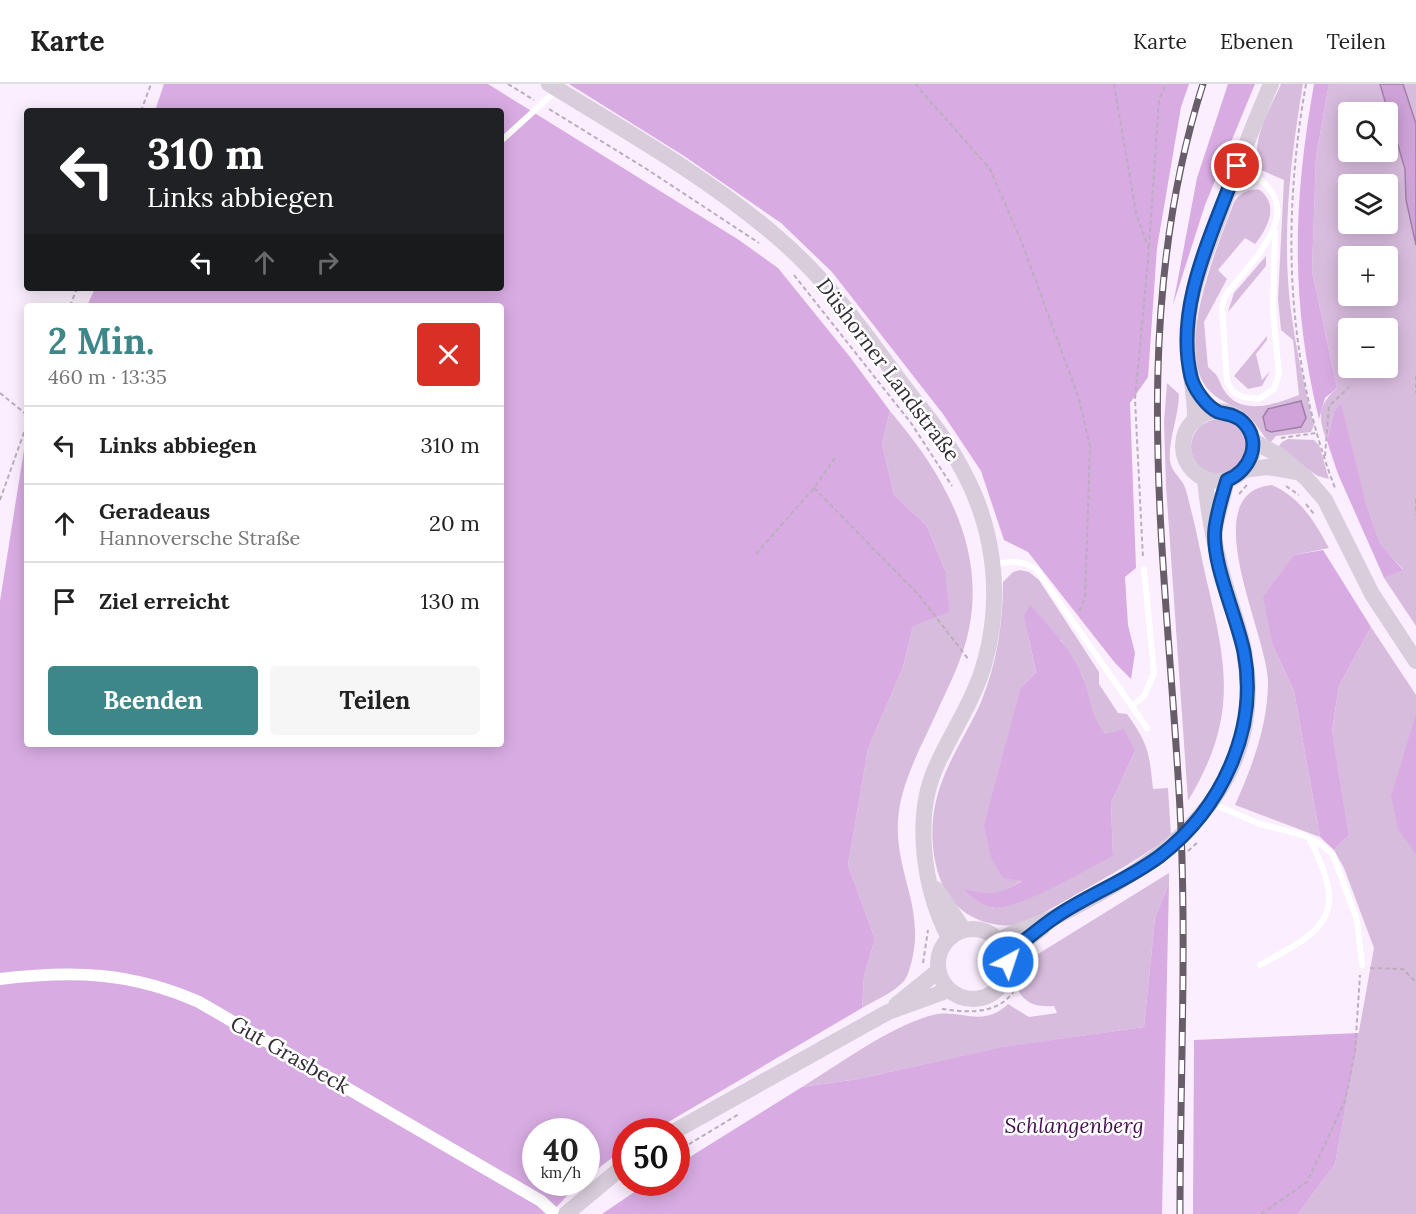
<!DOCTYPE html>
<html lang="de">
<meta charset="utf-8">
<style>
:root{--surface:#fff;--page:#f6f6f6;--text:#222;--muted:#767676;--line:#e0e0e0;--accent:#3e8788}
body{margin:0;font-family:Lora,serif;background:var(--page);color:var(--text);height:100vh;display:flex;flex-direction:column;font-size:22px;white-space:nowrap}
*{box-sizing:border-box;margin:0}
p{font-size:20px;color:var(--muted)}
.icon{flex:none;width:33px;height:33px;fill:none;stroke:currentColor;stroke-width:2;stroke-linecap:round;stroke-linejoin:round}
.map{position:relative;flex:1;overflow:hidden}
.drawer{position:absolute;left:24px;top:219px;width:480px;height:444px;display:flex;flex-direction:column;background:var(--surface);border-radius:6px;box-shadow:0 3px 15px #0003}
.drawer>*{flex:none}
.hud{position:absolute;left:24px;top:24px;width:480px;height:183px;border-radius:6px;box-shadow:0 3px 15px #0003;background:#202124;color:#fff;overflow:hidden}
.tools{position:absolute;left:1338px;top:18px;display:grid;gap:12px}
.tools a{display:grid;place-items:center;width:60px;height:60px;border-radius:6px;background:var(--surface);box-shadow:0 3px 15px #0003;font-size:30px}
.speed{position:absolute;left:522px;top:1034px;display:flex;gap:12px;font-size:30px;font-weight:700;text-align:center}
.speed>*{display:grid;place-content:center;width:78px;height:78px;border-radius:50%;background:var(--surface);box-shadow:0 3px 15px #0003;line-height:1}
.speed small{font-size:15px;font-weight:400}
.speed .limit{border:9px solid #d22;background:#fff;color:#111}
.pin{position:absolute;display:grid;place-items:center;width:51px;height:51px;color:#fff;margin:-26px;border:3px solid #fff;border-radius:50%;box-shadow:0 2px 6px #0007}
.me{position:absolute;width:66px;margin:-33px;rotate:40deg;stroke-linejoin:round;filter:drop-shadow(0 0 4px #0008)}
.turn{display:flex;align-items:center;gap:21px;height:126px;padding:0 24px;font-size:27px}
.turn .icon{width:78px;height:78px;stroke-width:2.5}
.turn b{display:block;font-size:42px;line-height:51px}
.lanes{display:flex;align-items:center;height:57px;padding:0 24px;background:#0003;justify-content:center;gap:30px;direction:ltr}
.lanes .off{opacity:.35}
.round{display:grid;place-items:center;flex:none;width:63px;height:63px;border-radius:6px;background:var(--page)}
.head{display:flex;align-items:center;justify-content:space-between;height:102px;padding:0 24px}
h1{font-size:36px;font-weight:700;line-height:45px;color:var(--accent)}
.cta{display:flex;gap:12px;margin-top:auto;padding:12px 24px}
.cta a{flex:1;height:69px;border-radius:6px;background:var(--accent);color:#fff;font-size:24px;font-weight:700;line-height:69px;text-align:center}
.cta a+a{background:var(--page);color:var(--text)}
ul{padding:0;list-style:none}
li{display:flex;align-items:center;gap:18px;height:78px;padding:0 24px;border-top:2px solid var(--line)}
li div{flex:1}
li b{display:block;font-size:22px}
li em{font-style:normal}
header{display:flex;align-items:center;gap:36px;box-sizing:border-box;height:84px;padding:0 30px;background:var(--surface);border-bottom:2px solid var(--line)}
header strong{font-size:28px}
nav{display:flex;gap:33px;margin-inline-start:auto;font-size:21px}
.map>svg:first-child{display:block}
.green{fill:#d8bcde;fill-rule:evenodd}
.forest{fill:#d8ace3}
.water{fill:#cfa3d9;stroke:#a180a8;stroke-width:1.5}
.lines{fill:none;stroke-linecap:round;stroke-linejoin:round}
.path{stroke:#baaebc;stroke-width:2;stroke-dasharray:4.5 3;stroke-linecap:butt}
.lane{stroke:#fff;stroke-width:6}
.street{stroke:#fff;stroke-width:12}
.secondary{stroke:#d8cdda;stroke-width:16}
.rail-casing{stroke:#685e6a;stroke-width:7}
.rail{stroke:#fff;stroke-width:4.5;stroke-dasharray:14;stroke-linecap:butt}
.route-casing{stroke:#114b97;stroke-width:15}
.route{stroke:#1a73e8;stroke-width:10}
.labels{text-anchor:middle;stroke-width:5;stroke-linejoin:round;paint-order:stroke}
.street-label{font-size:21px;fill:#352d37;stroke:#fff}
.park-label{font-size:21px;font-style:italic;fill:#450f50;stroke:#fff}
</style>
<header>
<strong>Karte</strong>
<nav><a>Karte</a><a>Ebenen</a><a>Teilen</a></nav>
</header>
<div class="map">
<svg width="1416" height="1130" viewBox="0 0 1416 1130">
<rect width="100%" height="100%" fill="#fbeefe"/>
<!-- green -->
<path class="green" d="M1281,0H1303C1291,72 1282,146 1290,219C1295,261 1304,301 1314,341L1311,348L1276,352L1270,359C1262,351 1256,338 1247,331C1234,321 1217,317 1206,303C1175,260 1218,162 1234,118C1240,109 1250,104 1260,106C1280,122 1267,145 1255,160L1245,154L1218,186L1227,195L1204,238L1208,283C1221,294 1217,294 1224,306C1240,333 1276,320 1299,311L1293,256L1281,246L1278,215L1284,96L1261,86C1248,59 1270,26 1281,0Z
M1329,0H1380L1405,85L1406,116L1416,161V542L1384,494L1403,485L1380,461L1334,328L1327,357C1318,333 1317,322 1337,304L1312,187L1316,73ZM1348,28H1388V68H1348ZM1348,100H1388V140H1348ZM1348,172H1388V212H1348ZM1348,244H1388V284H1348Z
M1403,0H1416V40Z
M1266,172V182L1228,228L1234,209Z
M1267,252V256L1256,270L1262,296L1270,287L1262,302L1248,305L1234,292Z
M1167,299L1179,310C1179,332 1168,355 1170,377C1172,388 1179,392 1184,401C1187,407 1188,415 1190,422C1197,447 1201,473 1207,498C1228,586 1237,635 1188,717L1166,402L1164,338Z
M890,327C942,388 986,461 969,545C963,575 948,603 936,630C921,663 900,700 898,737C895,790 926,825 911,880C909,886 908,892 904,897C893,909 876,916 862,924L864,892L875,855L848,781L868,665L903,583L913,542L945,486L927,442L894,411L882,359Z
M1191 363a28 28 0 1 1 56 0a28 28 0 1 1-56 0Z
M1288,355L1314,356L1319,361L1329,395L1318,392L1277,365L1282,358Z
M1272,401C1301,414 1314,437 1329,464L1294,471L1273,562L1294,607L1320,753L1235,721C1252,683 1268,641 1268,598C1268,551 1193,408 1272,401Z
M1020,486L1029,488L1039,496L1099,588V600L1118,629L1127,630C1149,661 1149,668 1153,705L1168,704L1171,752C1134,779 1094,800 1054,823C1044,828 1029,840 1018,841C988,844 959,832 945,806C931,779 929,742 937,713C946,678 967,650 981,618C997,579 1003,539 1003,498L1013,488ZM1028,551L1061,556L1083,593L1094,637L1106,650L1135,667L1111,719L1113,772L992,824L985,810H999L1023,796L1021,603L1036,588Z
M1371,543L1416,611V1130H1298L1335,1080L1374,864L1344,784L1334,766L1349,751L1332,648L1339,602Z
M1169,789V799L1155,834L1144,943L1003,963L858,995L802,1003C838,981 892,941 933,931C960,924 982,945 1008,920L1029,933L1057,929L1054,922C1038,923 1026,921 1018,906L1030,875Z"/>
<!-- forest -->
<path class="forest" d="M164,0H488L739,156L778,184L850,273L890,327L882,359L894,411L927,442L945,486L949,528L913,542L903,583L868,665L848,781L875,855L864,892L862,924L653,1047H626L625,1064L587,1093L586,1047H536V1098H580L550,1130H0V517L27,347V660H501V222H87L95,204H501V27H155Z
M569,0H1189L1181,23L1157,164L1148,293L1130,319L1136,484L1125,493L1128,541L1135,569L1131,595L1115,579L1028,468L1004,456L981,387L943,330L832,188L781,139L684,72Z
M1228,0H1255L1205,121L1173,221L1197,94Z
M1314,0H1329L1316,73L1312,187L1337,304L1325,314L1319,335C1290,217 1293,119 1314,0Z
M1341,320L1366,420L1380,460L1403,486L1384,494L1338,390L1327,357L1334,328Z
M1323,466L1371,543L1339,602L1332,647L1349,751L1334,766L1320,753L1294,607L1273,562L1263,513L1294,471Z
M1030,521C1050,543 1072,566 1083,594C1092,616 1089,631 1106,650L1124,645L1135,667L1111,719L1113,772C1088,784 1015,829 991,823C979,820 972,813 964,805C992,812 998,811 1022,797L1003,794L991,774L984,741L1021,603L1036,588L1024,532Z
M1416,630V770L1398,745L1391,712Z
M1169,799L1162,1130H602L649,1098H676L677,1081L802,1003L858,995L1002,963L1144,943L1155,834Z
M1359,949L1335,1080L1298,1130H1193L1194,956Z"/>
<!-- water -->
<path class="water" d="M1380,0H1403L1416,40V161L1406,116L1405,85Z
M1301,317L1306,334L1301,343L1271,348L1266,346L1263,333L1268,325Z"/>
<g class="lines">
<!-- path -->
<path class="path" d="M508,0L534,16
M915,0L990,85L1022,159L1079,315L1090,362L1085,514L1079,528
M1114,0L1136,129L1149,166L1135,315L1143,475
M1306,0C1282,135 1285,274 1335,404
M549,25L645,84L759,159
M141,27L151,0
M1149,163L1159,16L1166,0
M794,191L911,339L952,402
M70,222L77,204
M1416,292V309
M0,309L27,331
M1281,354L1316,349
M1325,372L1329,322L1349,303
M1286,402L1299,411
M814,404L918,510L969,576
M1239,410L1247,401
M1416,415V431
M0,416L27,340
M1306,420L1314,430
M756,470L814,404L835,374
M1188,767L1199,757
M923,879L928,846
M1370,884L1403,885L1416,898
M942,925C971,929 1003,931 1018,900C1022,893 1022,884 1024,877
M676,1068L739,1030
M1261,1130L1307,1098L1345,1017L1355,967L1360,891"/>
<!-- lane -->
<path class="lane" d="M501,57L556,7
M1238,82C1316,119 1260,167 1225,212L1222,223L1227,298L1233,308L1243,313L1259,315L1274,305L1279,290L1273,228L1275,148
M994,480C1011,478 1022,475 1037,486L1147,644
M1132,622L1144,612L1154,589L1144,485
M1211,719L1260,740L1303,751L1322,761L1333,771L1357,836L1362,881
M1260,881C1328,845 1348,831 1310,756"/>
<!-- street -->
<path class="street" d="M0,895C73,886 131,888 199,918L541,1117L555,1130"/>
<!-- secondary -->
<path class="secondary" d="M549,0C626,47 707,93 776,152C823,192 858,239 894,289C917,321 944,350 962,385C994,443 1003,512 985,577C975,615 952,647 936,683C913,734 924,806 949,854
M1183 362a35 35 0 1 1 70 0a35 35 0 1 1-70 0Z
M1195,337C1196,305 1185,274 1188,242C1190,207 1204,173 1216,141C1233,93 1251,46 1271,0
M1253,357L1282,373L1307,395L1325,416L1372,510L1416,577
M1243,386L1267,383L1297,388
M1215,443L1227,396
M936,805L964,846
M938 880a35 35 0 1 1 70 0a35 35 0 1 1-70 0Z
M999,856C1017,846 1038,841 1057,832C1164,779 1266,708 1245,572C1241,547 1231,522 1224,497C1215,464 1208,429 1205,395
M1007,870L1042,844
M896,921L938,887
M675,1047L888,928L949,906
M566,1130L626,1080"/>
<defs>
<path id="rail" d="M1180,1130C1180,995 1187,859 1180,725C1167,480 1126,241 1203,0"/>
</defs>
<!-- rail casing -->
<use href="#rail" class="rail-casing"/>
<!-- rail -->
<use href="#rail" class="rail"/>
</g>
<g class="lines">
<defs>
<path id="route" d="M1008,878L1007,870C1024,858 1040,843 1057,832C1090,810 1128,796 1160,772C1221,725 1259,646 1244,568C1237,533 1211,478 1215,445C1217,428 1222,412 1227,396C1250,387 1263,358 1243,338C1235,330 1227,331 1218,328C1206,322 1194,305 1191,293C1174,221 1214,147 1237,82"/>
</defs>
<!-- route casing -->
<use href="#route" class="route-casing"/>
<!-- route -->
<use href="#route" class="route"/>
</g>
<g class="labels">
<!-- street labels -->
<g class="street-label">
<text transform="translate(888 286) rotate(53)" y="7">Düshorner Landstraße</text>
<text transform="translate(290 971) rotate(30)" y="7">Gut Grasbeck</text>
</g>
<!-- park labels -->
<g class="park-label">
<text x="1074" y="1049">Schlangenberg</text>
</g>
</g>
</svg>
<div class="tools">
<a><svg class="icon" aria-label="search" viewBox="0 0 24 24"><circle cx="10" cy="10" r="6"/><path d="M15 15l6 6"/></svg></a>
<a><svg class="icon" aria-label="layers" viewBox="0 0 24 24"><path d="M12 4l9 5-9 5-9-5zM3 14l9 5 9-5"/></svg></a>
<a>+</a>
<a>−</a>
</div>
<div class="speed"><div>40<small>km/h</small></div><div class="limit">50</div></div>
<div class="pin" style="left:1237px;top:82px;background:#d93025"><svg class="icon" aria-label="arrive" viewBox="0 0 24 24"><path d="M6 21V4h12l-3 4 3 4H6"/></svg></div>
<svg class="me" style="left:1008px;top:878px" viewBox="-20 -20 40 40"><circle r="17" fill="#1a73e8" stroke="#fff" stroke-width="3"/><path d="M0-11L8 9 0 5-8 9z" fill="#fff"/></svg>
<div class="hud">
<div class="turn"><svg class="icon" aria-label="left" viewBox="0 0 24 24"><path d="M17 20v-9H6M10 6l-5 5 5 5"/></svg><div><b>310 m</b>Links abbiegen</div></div>
<div class="lanes"><svg class="icon" aria-label="left" viewBox="0 0 24 24"><path d="M17 20v-9H6M10 6l-5 5 5 5"/></svg><svg class="icon off" aria-label="ahead" viewBox="0 0 24 24"><path d="M12 20V5M6 11l6-6 6 6"/></svg><svg class="icon off" aria-label="right" viewBox="0 0 24 24"><path d="M7 20v-9h11M14 6l5 5-5 5"/></svg></div>
</div>
<section class="drawer">
<div class="head"><div><h1>2 Min.</h1><p>460 m · 13:35</p></div><a class="round" style="background:#d93025;color:#fff"><svg class="icon" aria-label="close" viewBox="0 0 24 24"><path d="M6 6l12 12M18 6L6 18"/></svg></a></div>
<ul>
<li><svg class="icon" aria-label="left" viewBox="0 0 24 24"><path d="M17 20v-9H6M10 6l-5 5 5 5"/></svg><div><b>Links abbiegen</b></div><em>310 m</em></li>
<li><svg class="icon" aria-label="ahead" viewBox="0 0 24 24"><path d="M12 20V5M6 11l6-6 6 6"/></svg><div><b>Geradeaus</b><p>Hannoversche Straße</p></div><em>20 m</em></li>
<li><svg class="icon" aria-label="arrive" viewBox="0 0 24 24"><path d="M6 21V4h12l-3 4 3 4H6"/></svg><div><b>Ziel erreicht</b></div><em>130 m</em></li>
</ul>
<div class="cta"><a>Beenden</a><a>Teilen</a></div>
</section>
</div>
